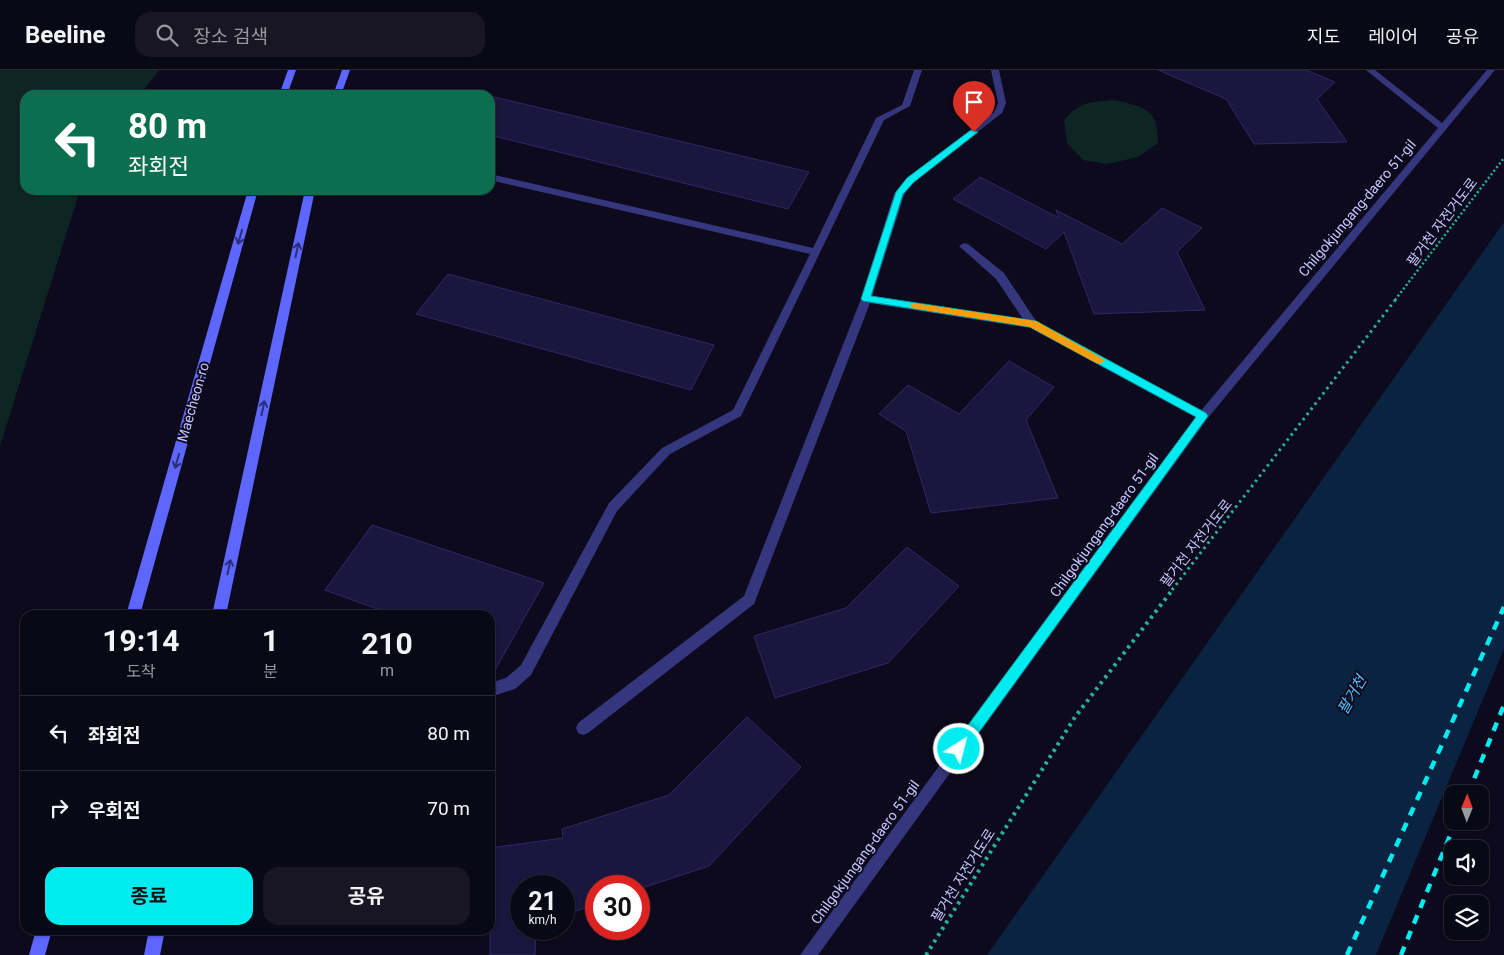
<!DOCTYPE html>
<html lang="ko">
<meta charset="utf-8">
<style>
:root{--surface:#090815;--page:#171622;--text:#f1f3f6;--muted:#999aa0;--line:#292934;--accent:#00ecf1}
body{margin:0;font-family:Roboto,"Noto Sans KR",sans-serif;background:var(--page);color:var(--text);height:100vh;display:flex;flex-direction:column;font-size:19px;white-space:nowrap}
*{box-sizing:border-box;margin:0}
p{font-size:16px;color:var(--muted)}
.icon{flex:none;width:28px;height:28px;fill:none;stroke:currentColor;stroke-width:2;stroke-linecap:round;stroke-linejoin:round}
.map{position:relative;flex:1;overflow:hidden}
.panel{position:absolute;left:20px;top:540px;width:475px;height:325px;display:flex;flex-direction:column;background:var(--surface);border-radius:15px;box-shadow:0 1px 4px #0004,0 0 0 1px var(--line)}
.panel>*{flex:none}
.banner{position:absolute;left:20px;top:20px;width:475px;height:105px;border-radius:15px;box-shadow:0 1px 4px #0004,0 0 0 1px var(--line);background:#0b6e4f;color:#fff;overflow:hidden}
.needle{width:32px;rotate:1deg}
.fabs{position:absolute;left:1444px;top:715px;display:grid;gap:10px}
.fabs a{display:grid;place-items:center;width:45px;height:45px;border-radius:10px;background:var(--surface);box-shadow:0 1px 4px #0004,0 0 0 1px var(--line);font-size:25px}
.speed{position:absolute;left:510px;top:805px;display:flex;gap:10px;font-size:25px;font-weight:700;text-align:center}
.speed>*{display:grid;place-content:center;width:65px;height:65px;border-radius:50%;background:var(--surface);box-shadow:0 1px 4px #0004,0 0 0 1px var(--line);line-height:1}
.speed small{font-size:12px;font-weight:400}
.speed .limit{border:8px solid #d22;background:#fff;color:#111}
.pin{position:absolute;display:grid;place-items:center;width:42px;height:42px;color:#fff;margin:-51px -21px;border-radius:50% 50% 50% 0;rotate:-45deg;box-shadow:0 0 5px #0007}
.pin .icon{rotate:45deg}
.me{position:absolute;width:55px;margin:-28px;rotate:36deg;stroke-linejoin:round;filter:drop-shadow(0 0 4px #0008)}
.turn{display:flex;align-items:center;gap:18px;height:105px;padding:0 25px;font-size:22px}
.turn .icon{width:65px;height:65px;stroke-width:2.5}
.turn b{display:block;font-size:35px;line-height:42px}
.eta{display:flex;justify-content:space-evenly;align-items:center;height:85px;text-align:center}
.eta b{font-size:30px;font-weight:700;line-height:35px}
.action{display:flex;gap:10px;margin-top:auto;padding:10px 25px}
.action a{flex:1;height:58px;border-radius:15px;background:var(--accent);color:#111;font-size:20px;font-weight:700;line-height:58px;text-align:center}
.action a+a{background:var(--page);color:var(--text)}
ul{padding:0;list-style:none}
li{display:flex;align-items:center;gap:15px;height:75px;padding:0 25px;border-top:1px solid var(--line)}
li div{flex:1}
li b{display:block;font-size:19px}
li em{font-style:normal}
header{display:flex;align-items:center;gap:30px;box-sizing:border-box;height:70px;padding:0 25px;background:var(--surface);border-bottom:1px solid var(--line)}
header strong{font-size:24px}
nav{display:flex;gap:28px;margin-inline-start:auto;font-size:18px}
.search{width:350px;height:45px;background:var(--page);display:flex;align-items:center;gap:12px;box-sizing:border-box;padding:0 18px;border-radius:15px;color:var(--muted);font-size:19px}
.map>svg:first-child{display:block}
.green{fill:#0d2623}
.water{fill:#0a2341}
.building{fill:#1b163d;stroke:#2f276a}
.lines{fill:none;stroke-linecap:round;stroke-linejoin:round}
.path-far2{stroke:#29b09d;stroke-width:2.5;stroke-dasharray:2 2.5;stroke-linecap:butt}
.path-far1{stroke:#29b09d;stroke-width:3;stroke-dasharray:2.5 4;stroke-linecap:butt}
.path{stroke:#29b09d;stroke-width:4;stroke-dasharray:3 4.5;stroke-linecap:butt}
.service{fill:#34377d;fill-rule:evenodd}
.minor{fill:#34377d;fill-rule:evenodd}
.secondary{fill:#5d66ff;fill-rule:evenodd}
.rail{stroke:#00ecf1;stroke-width:4.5;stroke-dasharray:9 8;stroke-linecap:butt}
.oneway{stroke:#2c2f77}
.route{fill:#00ecf1;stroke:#00999d}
.slow{fill:#f59e0b}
.labels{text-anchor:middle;stroke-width:4;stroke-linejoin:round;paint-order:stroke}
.street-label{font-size:14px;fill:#c7c6ff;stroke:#0c0a1c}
.water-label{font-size:15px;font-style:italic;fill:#54beff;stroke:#0c0a1c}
</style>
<header>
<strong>Beeline</strong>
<div class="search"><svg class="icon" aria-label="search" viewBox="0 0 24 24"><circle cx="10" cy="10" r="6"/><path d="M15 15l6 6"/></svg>장소 검색</div>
<nav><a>지도</a><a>레이어</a><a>공유</a></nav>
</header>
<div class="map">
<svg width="1504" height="885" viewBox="0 0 1504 885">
<rect width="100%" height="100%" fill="#0c0a1c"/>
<!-- green -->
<path class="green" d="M0,0H159L140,25H25V120H80L0,376Z
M1115,30C1146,38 1158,38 1158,73L1138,87L1107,94L1083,90L1067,73L1064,50C1080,31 1092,32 1115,30Z"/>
<!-- water -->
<path class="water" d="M1504,152V579L1376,885H987Z"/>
<!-- building -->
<path class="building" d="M1158,0H1306L1335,12L1317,29L1347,72L1254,74L1226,29Z
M490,26L633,60L809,102L788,139L490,65Z
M980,107L1059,148L1056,140L1122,174L1162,138L1202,158L1177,182L1205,240L1094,244L1064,162L1046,179L953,129Z
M448,204L714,275L691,320L416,244Z
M1009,291L1054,317L1026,350L1058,428L931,443L906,361L879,344L908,315L959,344Z
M372,455L544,513L490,609V545H394L325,520Z
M907,477L959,516L888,593L775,628L754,566L846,538Z
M747,647L801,697L709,796L639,819V816H596V834L564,845V816H521V859H536L535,885H490V778L563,768L562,759L669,725Z"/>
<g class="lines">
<!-- path-far2 -->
<path class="path-far2" d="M1395,230L1504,88"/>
<!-- path-far1 -->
<path class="path-far1" d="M1172,520L1396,229"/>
<!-- path -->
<path class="path" d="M926,885L1075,647L1173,519"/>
<!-- service -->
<path class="service" d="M914,0H922L910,36L884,50L741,346L670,384L617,441L531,605L515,619L490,627V613L506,608L521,595L609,433L662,378L733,340L810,184L490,110V104L813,178L876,48L902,35Z
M991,0H999L1006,33L1002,43L913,112L904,125L872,226L1023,249L996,209L959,176L964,173L968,174L1004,203L1036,251L1207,343L1209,346L1207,349H1199L1030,258L870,233L754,534L588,663L583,665L578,663L576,658L578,653L744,526L861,229L894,124L907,108L994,42L998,33Z"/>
<!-- minor -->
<path class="minor" d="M1366,0H1375L1442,53L1487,0H1495L1207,349L818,885H800L1199,343L1438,58Z"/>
<!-- secondary -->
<path class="secondary" d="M288,0H296L287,25H279Z
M342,0H350L341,25H333Z
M248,120H258L140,545H126Z
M305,120H315L226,545H212Z
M36,860H52L45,885H29Z
M149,860H165L160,885H144Z"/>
<!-- rail -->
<path class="rail" d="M1468,724L1504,635
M1347,885L1504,537
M1401,885L1456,751"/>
</g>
<!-- one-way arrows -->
<defs><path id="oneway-shaft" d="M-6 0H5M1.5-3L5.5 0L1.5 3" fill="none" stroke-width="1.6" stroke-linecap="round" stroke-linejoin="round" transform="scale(1.25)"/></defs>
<g class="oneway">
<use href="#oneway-shaft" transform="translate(240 167) rotate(106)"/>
<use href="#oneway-shaft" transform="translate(297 180) rotate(-78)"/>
<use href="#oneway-shaft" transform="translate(263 338) rotate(-78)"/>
<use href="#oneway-shaft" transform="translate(177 391) rotate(106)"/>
<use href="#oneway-shaft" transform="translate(229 497) rotate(-78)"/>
</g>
<!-- route -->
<path class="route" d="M971,60L978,62L914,112L903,124L871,226L1036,251L1206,343L1208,346L964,683L959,685L954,683L952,679L954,674L1196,347L1030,257L863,231L861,229L896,122L907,108Z"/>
<!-- slow -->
<path class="slow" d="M914,233L1036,251L1105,290L1100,294L1096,293L1030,257L911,238V234Z"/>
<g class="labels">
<!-- street labels -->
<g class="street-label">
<text transform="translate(1357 138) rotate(-50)" y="5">Chilgokjungang-daero 51-gil</text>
<text transform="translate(1442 152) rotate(-53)" y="5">팔거천 자전거도로</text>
<text transform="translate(193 332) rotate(-74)" y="5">Maecheon-ro</text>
<text transform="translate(1104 455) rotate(-54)" y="5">Chilgokjungang-daero 51-gil</text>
<text transform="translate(1196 473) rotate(-52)" y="5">팔거천 자전거도로</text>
<text transform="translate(865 782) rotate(-54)" y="5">Chilgokjungang-daero 51-gil</text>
<text transform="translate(963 805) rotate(-58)" y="5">팔거천 자전거도로</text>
</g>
<!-- water labels -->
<g class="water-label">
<text transform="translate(1352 625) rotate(-60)" y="5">팔거천</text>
</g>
</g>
</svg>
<div class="fabs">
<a><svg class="needle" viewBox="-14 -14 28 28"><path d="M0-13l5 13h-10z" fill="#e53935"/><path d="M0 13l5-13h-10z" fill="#999aa0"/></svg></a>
<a><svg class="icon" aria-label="sound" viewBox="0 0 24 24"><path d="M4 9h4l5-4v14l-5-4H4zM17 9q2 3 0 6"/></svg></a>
<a><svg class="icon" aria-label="layers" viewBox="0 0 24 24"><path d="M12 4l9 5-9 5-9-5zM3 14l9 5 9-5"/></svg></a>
</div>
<div class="speed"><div>21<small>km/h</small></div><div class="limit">30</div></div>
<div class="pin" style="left:974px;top:62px;background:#d93025"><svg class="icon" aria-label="arrive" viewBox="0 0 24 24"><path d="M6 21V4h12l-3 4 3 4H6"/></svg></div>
<svg class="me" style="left:959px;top:679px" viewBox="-20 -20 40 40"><circle r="17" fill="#00ecf1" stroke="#fff" stroke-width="3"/><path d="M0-11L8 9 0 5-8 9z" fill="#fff"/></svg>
<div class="banner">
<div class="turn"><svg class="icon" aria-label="left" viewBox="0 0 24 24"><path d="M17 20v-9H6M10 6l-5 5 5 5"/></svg><div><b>80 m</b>좌회전</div></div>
</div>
<section class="panel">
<div class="eta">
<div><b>19:14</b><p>도착</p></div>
<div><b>1</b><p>분</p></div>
<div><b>210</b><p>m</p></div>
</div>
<ul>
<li><svg class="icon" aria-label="left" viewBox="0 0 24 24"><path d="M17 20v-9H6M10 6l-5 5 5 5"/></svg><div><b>좌회전</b></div><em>80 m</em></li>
<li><svg class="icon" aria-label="right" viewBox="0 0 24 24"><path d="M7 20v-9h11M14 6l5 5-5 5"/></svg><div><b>우회전</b></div><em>70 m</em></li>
</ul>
<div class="action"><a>종료</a><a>공유</a></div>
</section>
</div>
